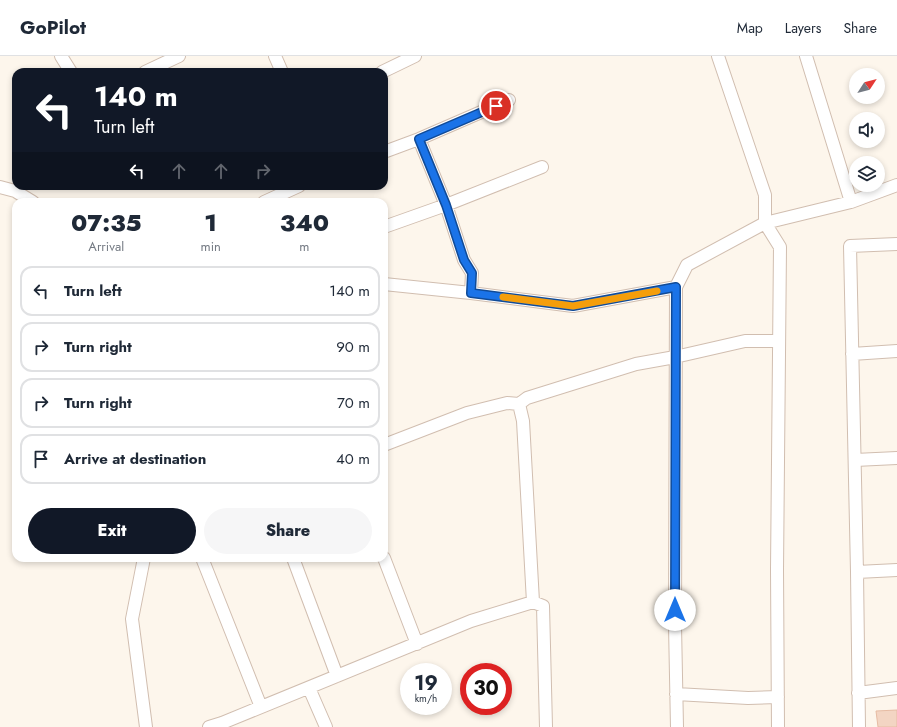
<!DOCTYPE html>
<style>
:root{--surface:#fff;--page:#f6f6f7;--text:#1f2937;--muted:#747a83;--line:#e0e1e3;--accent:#111827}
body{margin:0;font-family:Jost,sans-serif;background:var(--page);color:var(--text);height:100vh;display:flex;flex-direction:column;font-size:15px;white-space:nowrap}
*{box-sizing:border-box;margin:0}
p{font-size:13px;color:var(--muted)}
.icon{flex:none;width:22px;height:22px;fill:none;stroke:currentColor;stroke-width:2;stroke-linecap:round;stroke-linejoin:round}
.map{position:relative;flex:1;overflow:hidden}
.side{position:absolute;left:12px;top:142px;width:376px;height:364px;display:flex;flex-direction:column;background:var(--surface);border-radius:12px;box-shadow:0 2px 6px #0003}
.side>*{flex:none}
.top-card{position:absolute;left:12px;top:12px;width:376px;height:122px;border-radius:12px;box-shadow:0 2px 6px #0003;background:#111827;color:#fff;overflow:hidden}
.needle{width:26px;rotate:54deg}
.tools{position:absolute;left:849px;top:12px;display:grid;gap:8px}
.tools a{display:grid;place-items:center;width:36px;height:36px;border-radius:50%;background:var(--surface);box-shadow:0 2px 6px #0003;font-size:20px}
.speed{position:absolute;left:400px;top:607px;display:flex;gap:8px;font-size:20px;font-weight:700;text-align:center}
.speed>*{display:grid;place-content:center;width:52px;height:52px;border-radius:50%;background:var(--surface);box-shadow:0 2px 6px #0003;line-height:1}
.speed small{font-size:10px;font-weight:400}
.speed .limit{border:6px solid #d22;background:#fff;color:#111}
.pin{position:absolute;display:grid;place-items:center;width:34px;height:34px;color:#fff;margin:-17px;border:2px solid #fff;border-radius:50%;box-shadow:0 1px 4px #0007}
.me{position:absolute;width:44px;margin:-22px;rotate:0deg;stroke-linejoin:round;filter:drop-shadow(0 0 3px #0008)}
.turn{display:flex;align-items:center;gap:14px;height:84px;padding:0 16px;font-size:18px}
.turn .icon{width:52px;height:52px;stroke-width:2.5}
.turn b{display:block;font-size:28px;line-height:34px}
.lanes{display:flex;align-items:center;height:38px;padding:0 16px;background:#0003;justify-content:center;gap:20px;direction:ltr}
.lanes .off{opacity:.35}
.eta{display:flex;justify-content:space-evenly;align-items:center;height:68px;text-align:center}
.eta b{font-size:24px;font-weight:800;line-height:28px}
.button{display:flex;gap:8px;margin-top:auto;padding:8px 16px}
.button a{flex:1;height:46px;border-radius:24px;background:var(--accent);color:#fff;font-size:16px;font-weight:800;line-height:46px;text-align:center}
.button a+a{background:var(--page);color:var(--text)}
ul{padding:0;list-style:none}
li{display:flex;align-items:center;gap:12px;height:50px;margin:0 8px 6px;padding:0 8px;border:2px solid var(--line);border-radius:12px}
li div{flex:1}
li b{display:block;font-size:15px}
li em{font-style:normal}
header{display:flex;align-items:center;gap:24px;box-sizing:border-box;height:56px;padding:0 20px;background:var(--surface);border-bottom:1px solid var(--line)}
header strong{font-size:19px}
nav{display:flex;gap:22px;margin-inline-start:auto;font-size:14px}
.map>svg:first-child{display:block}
.building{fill:#f3d5c3;stroke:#e6bba3}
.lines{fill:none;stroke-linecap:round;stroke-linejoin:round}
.minor-casing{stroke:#d1beb0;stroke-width:14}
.minor{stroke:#fff;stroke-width:12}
.route-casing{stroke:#114b97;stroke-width:10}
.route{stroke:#1a73e8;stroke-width:7}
.slow{stroke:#f59e0b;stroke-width:7}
</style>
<header>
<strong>GoPilot</strong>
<nav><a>Map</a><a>Layers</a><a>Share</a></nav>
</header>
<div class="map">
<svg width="897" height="671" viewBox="0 0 897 671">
<rect width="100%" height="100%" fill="#fdf6ec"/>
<!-- building -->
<path class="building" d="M897,654V671H878L876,655Z"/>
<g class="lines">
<defs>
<path id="minor" d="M61,0L71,16
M275,0L282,16
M145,16L179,0
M382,16L415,0
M419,83L446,149L464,204L472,217L471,237
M384,96L419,83L509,44
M0,131L15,135L33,146
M264,146L299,130
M851,146L897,129
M384,171L446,149L542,111
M384,228L471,237L573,250L676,231
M852,298L897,295
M519,348L523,365L533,546
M384,389L467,357L507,347L519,348L527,342L636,308L675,301L745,285H779
M855,404L897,402
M144,502L132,563L146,671
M202,502L261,651
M293,502L337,620
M384,502L417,588
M857,516L897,514
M309,632L326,671
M858,637L897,632
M676,638L748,642L778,641
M209,671L222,667L471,565L533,546L543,550L546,671
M677,671L675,569L676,231L687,209L765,167V139L718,0
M778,671L777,514L780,191L765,167L851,146L806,0
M859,671L857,516L850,190L897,188"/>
</defs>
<!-- minor casing -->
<use href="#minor" class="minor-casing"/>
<!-- minor -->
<use href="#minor" class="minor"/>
</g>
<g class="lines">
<defs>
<path id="route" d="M496,50L419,83L446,149L464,204L472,217L471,237L573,250L676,231L675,554"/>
</defs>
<!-- route casing -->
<use href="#route" class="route-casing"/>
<!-- route -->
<use href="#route" class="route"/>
<!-- slow -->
<path class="slow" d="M503,241L573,250L657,235"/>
</g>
</svg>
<div class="tools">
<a><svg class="needle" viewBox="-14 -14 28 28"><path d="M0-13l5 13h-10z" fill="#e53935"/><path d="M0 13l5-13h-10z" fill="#747a83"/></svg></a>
<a><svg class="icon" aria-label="sound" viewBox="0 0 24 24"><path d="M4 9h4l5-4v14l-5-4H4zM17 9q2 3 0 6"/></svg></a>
<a><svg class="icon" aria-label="layers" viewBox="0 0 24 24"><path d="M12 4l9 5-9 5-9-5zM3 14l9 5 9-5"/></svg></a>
</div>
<div class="speed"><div>19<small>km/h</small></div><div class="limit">30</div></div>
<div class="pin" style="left:496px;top:50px;background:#d93025"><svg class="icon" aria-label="arrive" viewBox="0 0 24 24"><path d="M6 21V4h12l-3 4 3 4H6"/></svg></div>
<svg class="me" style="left:675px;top:554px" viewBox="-20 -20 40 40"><circle r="19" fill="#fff"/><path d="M0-13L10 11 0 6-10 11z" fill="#1a73e8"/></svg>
<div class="top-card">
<div class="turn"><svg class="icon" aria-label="left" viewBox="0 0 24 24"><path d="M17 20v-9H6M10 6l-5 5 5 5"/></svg><div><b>140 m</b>Turn left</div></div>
<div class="lanes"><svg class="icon" aria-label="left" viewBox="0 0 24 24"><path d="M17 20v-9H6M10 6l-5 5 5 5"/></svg><svg class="icon off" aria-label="ahead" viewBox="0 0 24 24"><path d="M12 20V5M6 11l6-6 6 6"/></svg><svg class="icon off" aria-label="ahead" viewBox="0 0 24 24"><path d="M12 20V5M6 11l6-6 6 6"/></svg><svg class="icon off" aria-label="right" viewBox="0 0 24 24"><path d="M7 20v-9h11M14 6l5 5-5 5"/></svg></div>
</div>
<section class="side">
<div class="eta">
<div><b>07:35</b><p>Arrival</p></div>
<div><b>1</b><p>min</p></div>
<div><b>340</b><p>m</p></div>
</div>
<ul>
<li><svg class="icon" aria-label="left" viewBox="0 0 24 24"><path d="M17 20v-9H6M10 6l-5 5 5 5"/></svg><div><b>Turn left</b></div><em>140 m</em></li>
<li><svg class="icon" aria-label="right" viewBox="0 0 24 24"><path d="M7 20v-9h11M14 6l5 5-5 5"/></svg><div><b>Turn right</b></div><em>90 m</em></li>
<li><svg class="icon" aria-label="right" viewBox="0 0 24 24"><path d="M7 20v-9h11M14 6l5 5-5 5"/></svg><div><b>Turn right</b></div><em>70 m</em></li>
<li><svg class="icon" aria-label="arrive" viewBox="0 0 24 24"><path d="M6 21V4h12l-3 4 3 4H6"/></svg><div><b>Arrive at destination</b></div><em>40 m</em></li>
</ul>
<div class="button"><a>Exit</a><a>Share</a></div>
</section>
</div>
